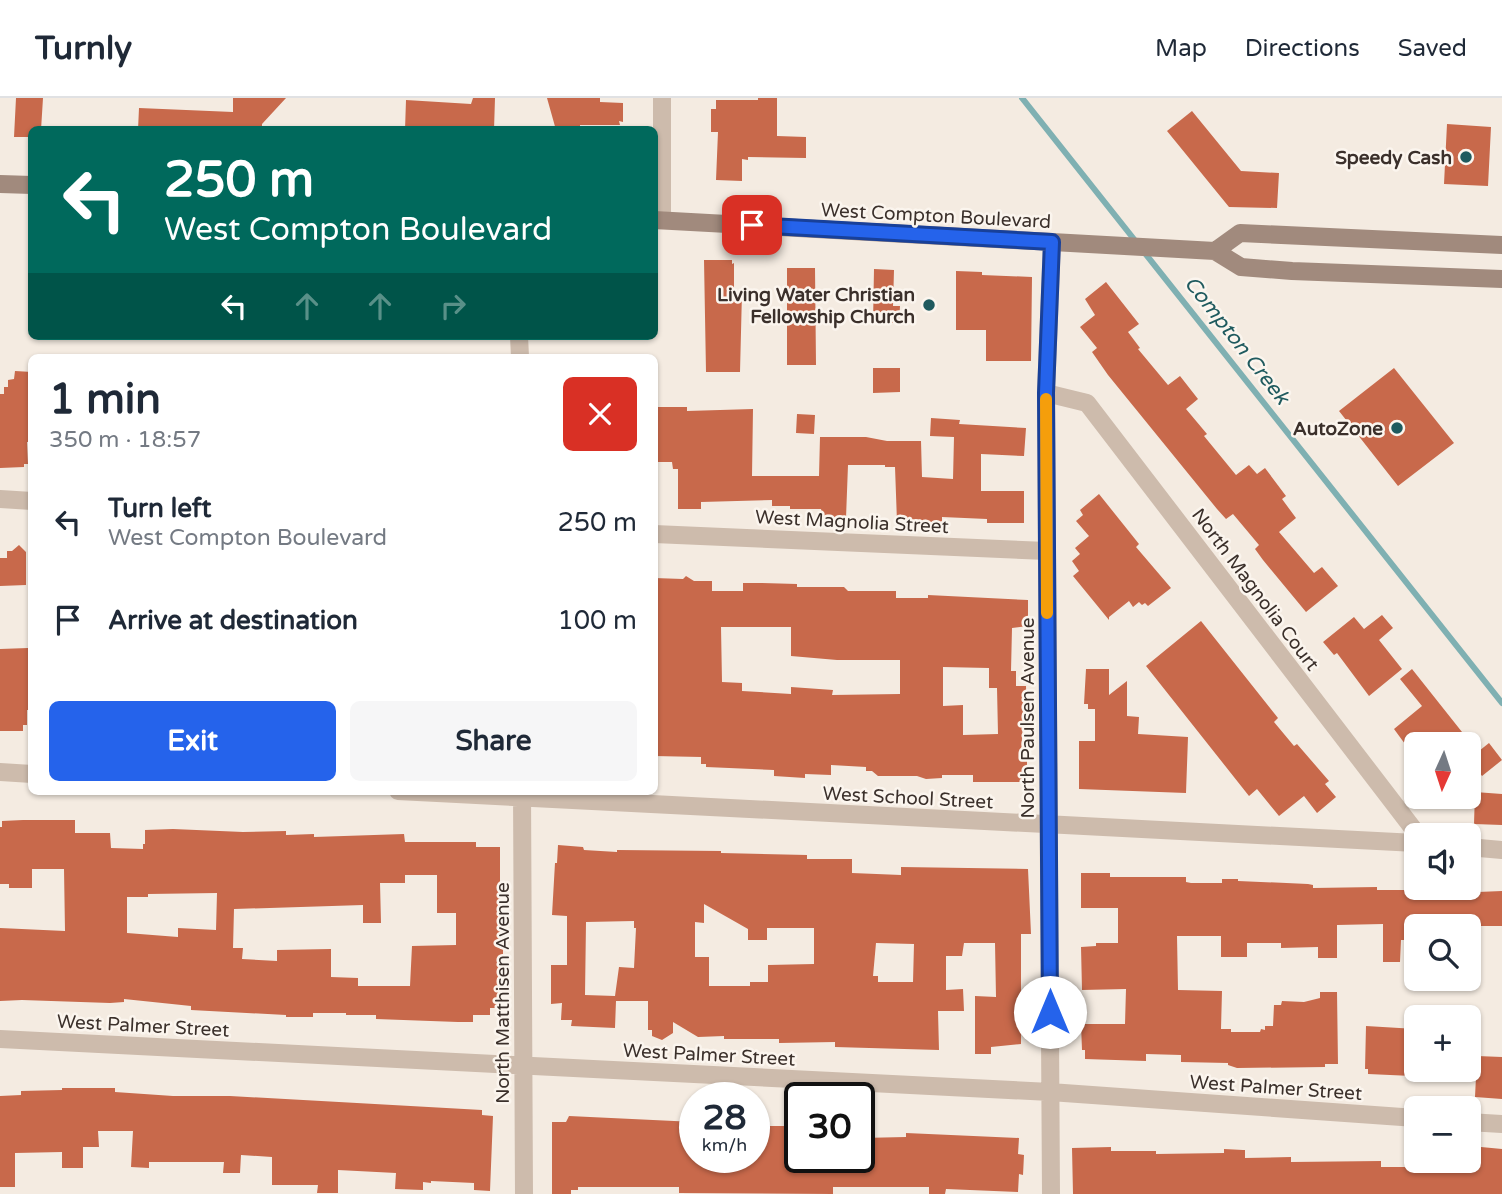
<!DOCTYPE html>
<meta charset="utf-8">
<style>
:root{--surface:#fff;--page:#f6f6f7;--text:#1f2937;--muted:#747a83;--line:#e0e1e3;--accent:#2563eb}
body{margin:0;font-family:"Varela Round",sans-serif;background:var(--page);color:var(--text);height:100vh;display:flex;flex-direction:column;font-size:26px;white-space:nowrap}
*{box-sizing:border-box;margin:0}
p{font-size:23px;color:var(--muted)}
.icon{flex:none;width:38px;height:38px;fill:none;stroke:currentColor;stroke-width:2;stroke-linecap:round;stroke-linejoin:round}
.map{position:relative;flex:1;overflow:hidden}
.sheet{position:absolute;left:28px;top:256px;width:630px;height:441px;display:flex;flex-direction:column;background:var(--surface);border-radius:10px;box-shadow:0 2px 5px #0004}
.sheet>*{flex:none}
.top-card{position:absolute;left:28px;top:28px;width:630px;height:214px;border-radius:10px;box-shadow:0 2px 5px #0004;background:#00695c;color:#fff;overflow:hidden}
.needle{width:46px;rotate:183deg}
.fabs{position:absolute;left:1404px;top:634px;display:grid;gap:14px}
.fabs a{display:grid;place-items:center;width:77px;height:77px;border-radius:10px;background:var(--surface);box-shadow:0 2px 5px #0004;font-size:35px}
.speed{position:absolute;left:679px;top:984px;display:flex;gap:14px;font-size:35px;font-weight:700;text-align:center}
.speed>*{display:grid;place-content:center;width:91px;height:91px;border-radius:50%;background:var(--surface);box-shadow:0 2px 5px #0004;line-height:1}
.speed small{font-size:18px;font-weight:400}
.speed .limit{border:4px solid #111;border-radius:10px;background:#fff;color:#111}
.pin{position:absolute;display:grid;place-items:center;width:60px;height:60px;color:#fff;margin:-30px;border-radius:14px;box-shadow:0 4px 10px #0006}
.me{position:absolute;width:77px;margin:-38px;rotate:0deg;stroke-linejoin:round;filter:drop-shadow(0 0 5px #0008)}
.turn{display:flex;align-items:center;gap:24px;height:147px;padding:0 21px;font-size:32px}
.turn .icon{width:91px;height:91px;stroke-width:2.5}
.turn b{display:block;font-size:49px;line-height:60px}
.lanes{display:flex;align-items:center;height:66px;padding:0 21px;background:#0003;justify-content:center;gap:35px;direction:ltr}
.lanes .off{opacity:.35}
.round{display:grid;place-items:center;flex:none;width:74px;height:74px;border-radius:10px;background:var(--page)}
.summary{display:flex;align-items:center;justify-content:space-between;height:119px;padding:0 21px}
h1{font-size:42px;font-weight:800;line-height:52px}
.action{display:flex;gap:14px;margin-top:auto;padding:14px 21px}
.action a{flex:1;height:80px;border-radius:10px;background:var(--accent);color:#fff;font-size:28px;font-weight:800;line-height:80px;text-align:center}
.action a+a{background:var(--page);color:var(--text)}
ul{padding:0;list-style:none}
li{display:flex;align-items:center;gap:21px;height:98px;padding:0 21px}
li div{flex:1}
li b{display:block;font-size:26px}
li em{font-style:normal}
header{display:flex;align-items:center;gap:42px;box-sizing:border-box;height:98px;padding:0 35px;background:var(--surface);border-bottom:2px solid var(--line)}
header strong{font-size:33px}
nav{display:flex;gap:38px;margin-inline-start:auto;font-size:24px}
.map>svg:first-child{display:block}
.lines{fill:none;stroke-linecap:round;stroke-linejoin:round}
.stream{stroke:#7fb0b2;stroke-width:6}
.building{fill:#c8694b;fill-rule:evenodd}
.street{stroke:#cdbbac;stroke-width:18}
.secondary{stroke:#a18a7d;stroke-width:18}
.route-casing{stroke:#184099;stroke-width:18}
.route{stroke:#2563eb;stroke-width:12}
.slow{stroke:#f59e0b;stroke-width:12}
.poi-dot{fill:#1f5a5e;stroke:#fbf5ee;stroke-width:2.5}
.labels{text-anchor:middle;stroke-width:5;stroke-linejoin:round;paint-order:stroke}
.poi-label{font-size:19px;font-weight:bold;fill:#3b302b;stroke:#fbf5ee;text-anchor:end}
.street-label{font-size:19px;fill:#3b302b;stroke:#fbf5ee}
.water-label{font-size:21px;font-style:italic;fill:#1f5a5e;stroke:#fbf5ee}
</style>
<header>
<strong>Turnly</strong>
<nav><a>Map</a><a>Directions</a><a>Saved</a></nav>
</header>
<div class="map">
<svg width="1502" height="1096" viewBox="0 0 1502 1096">
<rect width="100%" height="100%" fill="#f4ebe1"/>
<g class="lines">
<!-- stream -->
<path class="stream" d="M1022,0L1137,145
M1144,154L1502,605"/>
</g>
<!-- building -->
<path class="building" d="M16,0H43L41,32H32V39H14Z
M233,0H286L262,26V32H138L139,10L233,14Z
M473,0H495L494,32H405L406,2L471,6Z
M547,0H600V4L623,5V24L619,23L620,27H580V32H556Z
M758,0H777V38L806,39V60L748,59V62L742,61V83L716,82L718,34H711V11H716V2H758Z
M1192,13L1241,73L1279,75L1277,110L1229,109L1167,33Z
M1447,26L1491,29L1488,88L1444,86Z
M704,162H732V166L734,165V194H742L740,274H706Z
M787,170H815L816,267H787Z
M874,171L894,172L893,208H900L899,225H873Z
M956,173L982,174V177L1032,179L1031,263H986V232H956Z
M1106,184L1139,226L1128,234L1140,250L1138,251L1168,287L1180,278L1198,301L1186,311L1207,336L1204,338L1236,377L1249,367L1257,376L1265,370L1286,398L1282,401L1296,420L1279,434L1314,475L1322,469L1338,488L1306,514L1263,462L1255,451L1259,447L1233,416L1226,421L1217,411L1108,277L1092,254L1097,250L1080,229L1095,217L1085,201Z
M873,270H900V294L873,295Z
M1394,270L1454,345L1398,388L1339,313Z
M15,273L32,274V344H27L28,366H24V369L0,370V296H4V289H8V282L14,281Z
M654,309H687V313L753,311L752,378H819L820,339H866L887,343H921L922,379L953,381L954,339L930,338L931,320L960,322L959,326L1026,330L1024,358L981,356V393H1024V425H987V421L942,419V424H897L895,369H885V367H848L846,420H823L821,411H790V408H772V402L701,404V411H678V371H673L672,364H654Z
M797,316L815,317L814,336L796,335Z
M1099,396L1139,446L1136,449L1171,490L1148,508L1145,505L1142,507L1139,504L1133,509L1129,503L1109,519V522L1073,478L1079,473L1072,463L1080,456L1075,450L1089,438L1076,423L1083,417L1080,412Z
M19,447L26,454V487L0,488V460H7V453H12Z
M686,478L694,483H712V493H743V485H762L797,486V489H844L848,493H896V500H928V497L1028,502V528L1012,530L1011,573H1016V588H1026L1027,625H1023L1021,656H1027V684H973V677H942V680L926,681L917,678H878L872,673H866V669L831,667V677L805,676V680L774,678V672L706,669V666H701V659L654,658V480L683,481ZM721,529H791V558L837,562H900V596L832,597L833,592L791,589V596L742,593V585L722,584ZM943,569L989,570V590H997L998,636L963,637V607L943,608Z
M1382,517L1393,530L1379,542L1402,571L1369,598L1337,555L1334,557L1323,544L1354,519L1364,531Z
M1201,523L1278,620L1274,624L1294,648L1297,646L1329,683L1325,686L1336,699L1317,715L1304,698L1279,718L1257,691L1249,698L1146,568Z
M28,550L32,612H27V627H23V633H0V551Z
M1086,571H1109V597L1127,583V618L1139,619L1138,636L1188,639L1186,695L1079,691V643H1095V611H1088V606H1084Z
M1412,571L1462,634L1454,640L1458,646H1405L1394,631L1422,608L1400,581Z
M1489,645L1502,662L1482,678L1469,661Z
M1475,694L1502,696V727L1474,726Z
M23,722H75V735H110L111,750L143,751V746H145V732L173,731L243,734L286,733V737L314,736V739L404,736L405,744H476V749H500V851H503V910H490V917H473V924H458L376,921V917H346V915H313V919H286V917L191,912V908L124,901V904L110,905L22,902L0,903V830L65,833L64,771H32V790H9V786H0V729H2V723ZM405,777H437V815H456V847L412,848L410,888H358V880L331,879V851L277,852V863L242,861L243,850H233L234,811L363,807V825H381L380,785H405ZM217,795L216,832L178,830V839L127,835V799H148V796Z
M558,747L583,749L584,752L617,754V752L721,753V755L807,757V761H852V775L901,777V769L1028,771L1031,836H1021V946L991,949V956H975V898L996,899L995,845H964L962,858H946V892L963,891L964,913H938L939,952L835,949V944L779,945V941H724V938L698,939L673,924V935L662,942L652,938V932H648V903H616L615,930L571,928L572,922H561L562,905L551,906V867H567V818L552,817L555,765H557ZM704,806L748,831V842H767V830H814V866L768,867V884H750V888H709V859H695V824L704,825ZM634,823V830H636L634,870L619,869L615,898L585,897L586,824ZM876,845L914,846L913,884H878V878H873Z
M1081,775H1110V779H1186V784L1191,785H1222V781H1238V783L1308,786L1313,787V790L1377,789V792H1423V798H1455L1454,795L1502,793V828H1416V842H1401L1400,864H1383V826L1337,827V860H1318V849L1281,850V845H1247V859H1221V838H1177L1178,892L1222,893L1221,931H1231V934H1260L1261,931L1265,932V928H1273L1274,907H1281L1282,903L1304,904L1320,900V894H1337L1338,966H1325V969L1237,970L1228,967V965L1181,964V957L1146,956V963L1085,961V952H1082L1081,926H1125L1126,891L1082,892L1081,849L1096,848V845H1118V810H1081Z
M1366,928L1416,931L1412,978L1368,976V971H1365Z
M1477,958L1502,959V1001L1475,999Z
M62,990H115V994L173,998H230L482,1012V1017L493,1018L490,1093L474,1092V1085L431,1083V1085L423,1084V1092L395,1091L396,1075L338,1072V1095H317L318,1087H272V1059L241,1057L240,1075H223L224,1064H149V1070L131,1069L133,1033H98L99,1049H83V1070H62V1054L15,1055V1089H0V998L21,997V993L62,992Z
M569,1018L695,1024V1059H754V1028H800V1059H861V1040L906,1039V1035L1019,1040L1018,1056L1024,1057L1023,1077L1019,1076L1018,1094L946,1091L945,1096H929V1089H833V1096L679,1095V1089H578V1092H571V1096H552V1024H566Z
M1111,1049V1053H1156V1056L1224,1055V1051L1243,1052H1245V1060L1291,1059V1064L1381,1063V1069H1413V1063H1480L1481,1049L1502,1051V1096H1073L1072,1050Z"/>
<g class="lines">
<!-- street -->
<path class="street" d="M662,122V0
M519,238L520,259
M1046,295L1087,305L1418,737
M0,401L32,403
M654,436L1047,453
M0,674L32,676
M398,693L1416,745
M522,693L524,1096
M1468,749L1502,752
M0,941L1050,994L1416,1020
M1468,1024L1502,1026
M1051,1096L1046,295L1052,144"/>
<!-- secondary -->
<path class="secondary" d="M0,86L32,87
M654,122L1215,153L1241,169L1292,173L1502,181
M1215,153L1240,135L1502,147"/>
</g>
<g class="lines">
<defs>
<path id="route" d="M752,127L1052,144L1046,295L1050,914"/>
</defs>
<!-- route casing -->
<use href="#route" class="route-casing"/>
<!-- route -->
<use href="#route" class="route"/>
<!-- slow -->
<path class="slow" d="M1046,301L1047,515"/>
</g>
<!-- markers -->
<g class="poi-dot">
<circle cx="1466" cy="59" r="7"/>
<circle cx="929" cy="207" r="7"/>
<circle cx="1397" cy="330" r="7"/>
</g>
<g class="labels">
<!-- poi labels -->
<g class="poi-label">
<text x="1452" y="66">Speedy Cash</text>
<text x="915" y="203">Living Water Christian<tspan x="915" dy="22">Fellowship Church</tspan></text>
<text x="1383" y="337">AutoZone</text>
</g>
<!-- street labels -->
<g class="street-label">
<text transform="translate(936 117) rotate(3)" y="7">West Compton Boulevard</text>
<text transform="translate(852 423) rotate(3)" y="7">West Magnolia Street</text>
<text transform="translate(1256 491) rotate(53)" y="7">North Magnolia Court</text>
<text transform="translate(1027 620) rotate(-90)" y="7">North Paulsen Avenue</text>
<text transform="translate(908 699) rotate(3)" y="7">West School Street</text>
<text transform="translate(502 895) rotate(-90)" y="7">North Matthisen Avenue</text>
<text transform="translate(143 927) rotate(3)" y="7">West Palmer Street</text>
<text transform="translate(709 956) rotate(3)" y="7">West Palmer Street</text>
<text transform="translate(1276 989) rotate(4)" y="7">West Palmer Street</text>
</g>
<!-- water labels -->
<g class="water-label">
<text transform="translate(1237 242) rotate(52)" y="7">Compton Creek</text>
</g>
</g>
</svg>
<div class="fabs">
<a><svg class="needle" viewBox="-14 -14 28 28"><path d="M0-13l5 13h-10z" fill="#e53935"/><path d="M0 13l5-13h-10z" fill="#747a83"/></svg></a>
<a><svg class="icon" aria-label="sound" viewBox="0 0 24 24"><path d="M4 9h4l5-4v14l-5-4H4zM17 9q2 3 0 6"/></svg></a>
<a><svg class="icon" aria-label="search" viewBox="0 0 24 24"><circle cx="10" cy="10" r="6"/><path d="M15 15l6 6"/></svg></a>
<a>+</a>
<a>−</a>
</div>
<div class="speed"><div>28<small>km/h</small></div><div class="limit">30</div></div>
<div class="pin" style="left:752px;top:127px;background:#d93025"><svg class="icon" aria-label="arrive" viewBox="0 0 24 24"><path d="M6 21V4h12l-3 4 3 4H6"/></svg></div>
<svg class="me" style="left:1050px;top:914px" viewBox="-20 -20 40 40"><circle r="19" fill="#fff"/><path d="M0-13L10 11 0 6-10 11z" fill="#2563eb"/></svg>
<div class="top-card">
<div class="turn"><svg class="icon" aria-label="left" viewBox="0 0 24 24"><path d="M17 20v-9H6M10 6l-5 5 5 5"/></svg><div><b>250 m</b>West Compton Boulevard</div></div>
<div class="lanes"><svg class="icon" aria-label="left" viewBox="0 0 24 24"><path d="M17 20v-9H6M10 6l-5 5 5 5"/></svg><svg class="icon off" aria-label="ahead" viewBox="0 0 24 24"><path d="M12 20V5M6 11l6-6 6 6"/></svg><svg class="icon off" aria-label="ahead" viewBox="0 0 24 24"><path d="M12 20V5M6 11l6-6 6 6"/></svg><svg class="icon off" aria-label="right" viewBox="0 0 24 24"><path d="M7 20v-9h11M14 6l5 5-5 5"/></svg></div>
</div>
<section class="sheet">
<div class="summary"><div><h1>1 min</h1><p>350 m · 18:57</p></div><a class="round" style="background:#d93025;color:#fff"><svg class="icon" aria-label="close" viewBox="0 0 24 24"><path d="M6 6l12 12M18 6L6 18"/></svg></a></div>
<ul>
<li><svg class="icon" aria-label="left" viewBox="0 0 24 24"><path d="M17 20v-9H6M10 6l-5 5 5 5"/></svg><div><b>Turn left</b><p>West Compton Boulevard</p></div><em>250 m</em></li>
<li><svg class="icon" aria-label="arrive" viewBox="0 0 24 24"><path d="M6 21V4h12l-3 4 3 4H6"/></svg><div><b>Arrive at destination</b></div><em>100 m</em></li>
</ul>
<div class="action"><a>Exit</a><a>Share</a></div>
</section>
</div>
